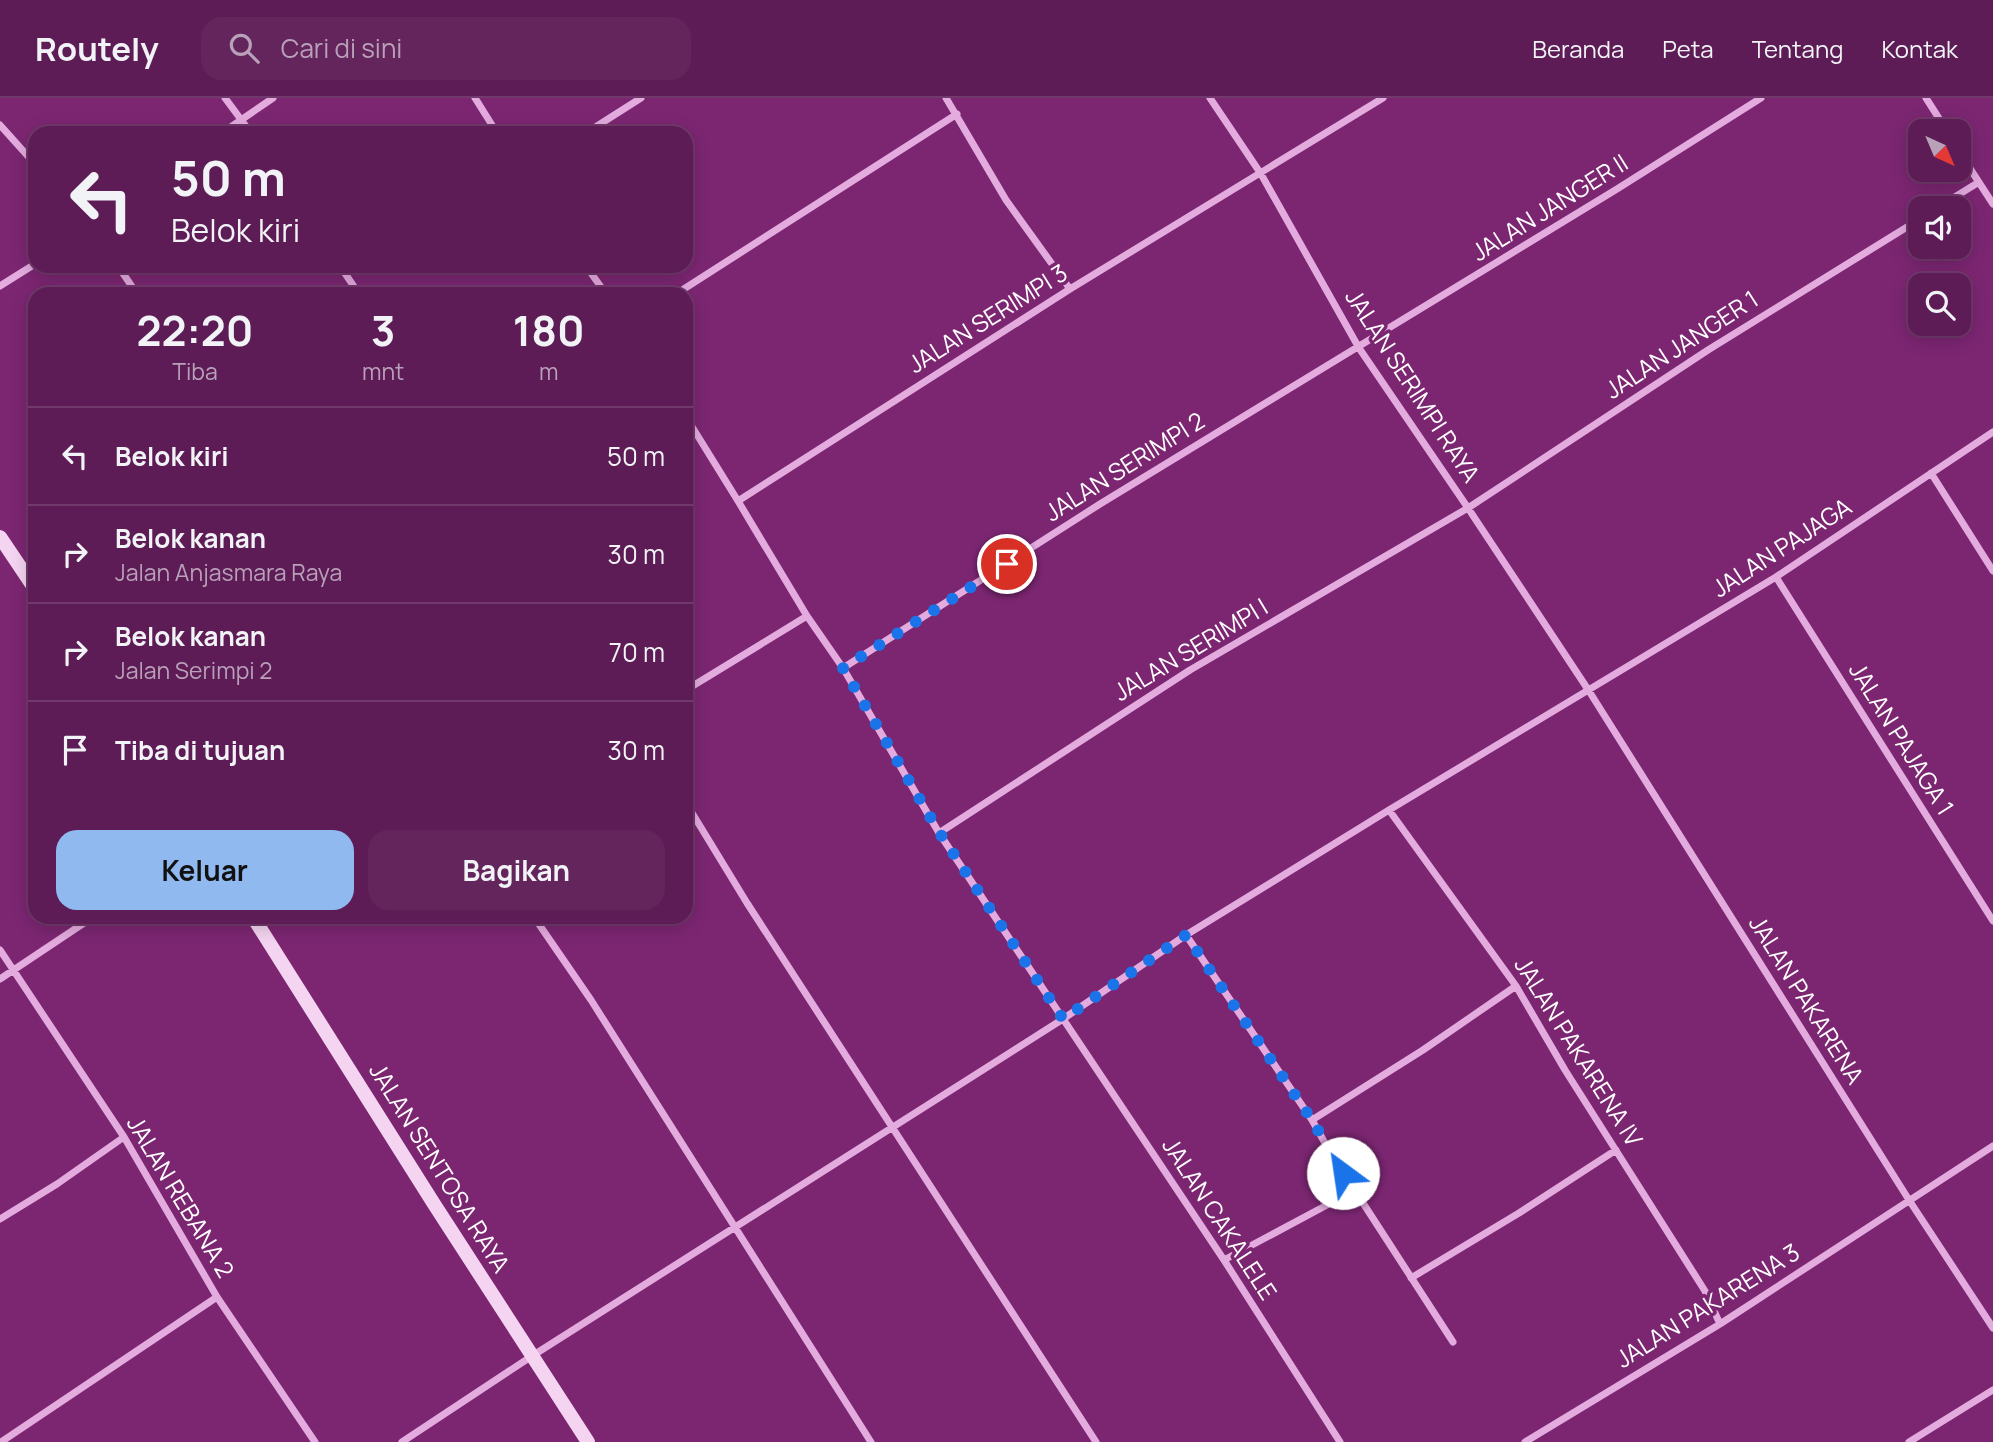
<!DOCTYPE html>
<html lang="id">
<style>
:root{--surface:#5d1c56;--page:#63255c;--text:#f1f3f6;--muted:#b9a1b9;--line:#723a6c;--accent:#90b9f0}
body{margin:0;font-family:Manrope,sans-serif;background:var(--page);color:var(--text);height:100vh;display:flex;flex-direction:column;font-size:26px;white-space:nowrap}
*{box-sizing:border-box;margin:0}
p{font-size:23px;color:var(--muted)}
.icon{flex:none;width:38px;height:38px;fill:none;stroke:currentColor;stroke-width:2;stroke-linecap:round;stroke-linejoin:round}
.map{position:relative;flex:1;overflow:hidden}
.sheet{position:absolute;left:28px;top:189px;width:665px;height:637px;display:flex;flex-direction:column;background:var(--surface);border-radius:21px;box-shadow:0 4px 18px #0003,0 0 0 2px var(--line)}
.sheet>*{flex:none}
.top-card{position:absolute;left:28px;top:28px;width:665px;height:147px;border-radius:21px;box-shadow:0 4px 18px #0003,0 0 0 2px var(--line);background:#5d1c56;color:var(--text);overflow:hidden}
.needle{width:46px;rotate:136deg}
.buttons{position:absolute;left:1908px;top:21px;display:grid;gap:14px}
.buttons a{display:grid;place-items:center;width:63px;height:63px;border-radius:14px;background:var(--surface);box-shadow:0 4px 18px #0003,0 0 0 2px var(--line);font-size:35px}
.pin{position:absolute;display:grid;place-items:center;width:60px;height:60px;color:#fff;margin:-30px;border:4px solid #fff;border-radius:50%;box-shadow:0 2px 7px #0007}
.me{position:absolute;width:77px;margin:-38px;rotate:329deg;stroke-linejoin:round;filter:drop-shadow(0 0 5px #0008)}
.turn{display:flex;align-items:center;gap:24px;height:147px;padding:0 28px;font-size:32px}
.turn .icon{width:91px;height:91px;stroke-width:2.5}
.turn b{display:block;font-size:49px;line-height:60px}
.eta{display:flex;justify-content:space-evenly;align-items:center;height:119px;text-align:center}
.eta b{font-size:42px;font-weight:700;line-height:49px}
.primary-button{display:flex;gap:14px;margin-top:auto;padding:14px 28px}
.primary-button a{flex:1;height:80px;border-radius:21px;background:var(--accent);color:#111;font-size:28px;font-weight:700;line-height:80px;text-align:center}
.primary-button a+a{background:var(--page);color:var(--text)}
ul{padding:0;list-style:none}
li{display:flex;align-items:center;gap:21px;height:98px;padding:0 28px;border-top:2px solid var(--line)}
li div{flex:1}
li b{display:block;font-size:26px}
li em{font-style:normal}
header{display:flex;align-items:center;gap:42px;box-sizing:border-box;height:98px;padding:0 35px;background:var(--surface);border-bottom:2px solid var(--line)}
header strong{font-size:33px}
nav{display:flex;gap:38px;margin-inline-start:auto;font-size:24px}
.search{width:490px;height:63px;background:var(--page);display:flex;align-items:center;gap:18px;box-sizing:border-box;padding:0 24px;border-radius:21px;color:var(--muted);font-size:26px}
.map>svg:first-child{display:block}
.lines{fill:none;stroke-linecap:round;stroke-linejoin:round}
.street{stroke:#e4abdf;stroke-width:7}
.secondary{stroke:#f4d4f0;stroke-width:14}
.route{stroke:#1a73e8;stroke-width:12;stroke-dasharray:0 21.6}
.labels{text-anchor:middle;stroke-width:7;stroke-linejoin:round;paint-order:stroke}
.street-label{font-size:24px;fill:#fff;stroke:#7c2672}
</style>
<header>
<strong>Routely</strong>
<div class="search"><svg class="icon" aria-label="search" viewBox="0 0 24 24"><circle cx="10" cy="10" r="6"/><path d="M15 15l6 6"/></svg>Cari di sini</div>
<nav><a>Beranda</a><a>Peta</a><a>Tentang</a><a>Kontak</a></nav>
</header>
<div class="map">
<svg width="1993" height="1344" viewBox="0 0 1993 1344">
<rect width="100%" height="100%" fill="#7c2672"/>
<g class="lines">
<!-- street -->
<path class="street" d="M225,0L251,35
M475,0L497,35
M946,0L1006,102L1070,191
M1210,0L1261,76L1359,250L1468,410L1589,593L1909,1102L1993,1230
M1926,0L1947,33
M0,27L35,66
M222,35L273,0
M586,35L641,0
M1958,52L1993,106
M1937,110L1979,84
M118,168L137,196
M340,168L359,196
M586,168L606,196
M0,188L35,166
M676,196L957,16
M686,319L738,403L807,518L843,570L939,735L1224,1162L1340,1344
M1931,375L1993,473
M738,403L1070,191L1383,0
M1776,479L1993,823
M843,570L1100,406L1617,91L1761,0
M686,592L807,518
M686,705L747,805L1096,1344
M1389,712L1516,888L1565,972L1705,1193L1720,1226
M939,735L1190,572L1468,410L1708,252L1920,121
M534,819L591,902L871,1344
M1186,837L1312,1022L1335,1063L1352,1088L1327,1107L1224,1162
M0,852L124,1039L217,1199L315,1344
M0,881L93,819
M1312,1022L1423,952L1516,888
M1352,1088L1453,1244
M0,1121L57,1086L124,1039
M1411,1180L1519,1115L1616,1052
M1,1344L217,1199
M402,1344L532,1258L1063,921L1186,837L1389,712L1776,479L1993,334
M1525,1344L1720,1226L1993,1048
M1909,1344L1993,1292"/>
<!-- secondary -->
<path class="secondary" d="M0,439L35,491
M253,819L434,1106L588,1344"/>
</g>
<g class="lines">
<!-- route -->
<path class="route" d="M1007,466L843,570L939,734L1063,921L1186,837L1312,1022L1343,1075"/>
</g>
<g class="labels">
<!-- street labels -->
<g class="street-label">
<text transform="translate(1550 110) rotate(-32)" y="8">JALAN JANGER II</text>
<text transform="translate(988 221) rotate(-32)" y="8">JALAN SERIMPI 3</text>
<text transform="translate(1682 247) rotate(-33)" y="8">JALAN JANGER 1</text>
<text transform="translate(1412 288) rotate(57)" y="8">JALAN SERIMPI RAYA</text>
<text transform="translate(1125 369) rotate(-32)" y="8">JALAN SERIMPI 2</text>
<text transform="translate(1782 450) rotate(-33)" y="8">JALAN PAJAGA</text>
<text transform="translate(1191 552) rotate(-31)" y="8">JALAN SERIMPI I</text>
<text transform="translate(1901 641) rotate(58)" y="8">JALAN PAJAGA 1</text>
<text transform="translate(1806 902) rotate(58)" y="8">JALAN PAKARENA</text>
<text transform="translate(1578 954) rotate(58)" y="8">JALAN PAKARENA IV</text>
<text transform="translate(439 1070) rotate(58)" y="8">JALAN SENTOSA RAYA</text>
<text transform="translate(180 1099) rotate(59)" y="8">JALAN REBANA 2</text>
<text transform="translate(1219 1121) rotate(57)" y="8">JALAN CAKALELE</text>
<text transform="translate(1708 1208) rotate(-32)" y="8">JALAN PAKARENA 3</text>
</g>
</g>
</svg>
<div class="buttons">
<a><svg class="needle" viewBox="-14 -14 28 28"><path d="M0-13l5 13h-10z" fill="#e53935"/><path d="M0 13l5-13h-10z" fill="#b9a1b9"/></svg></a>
<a><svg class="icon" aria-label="sound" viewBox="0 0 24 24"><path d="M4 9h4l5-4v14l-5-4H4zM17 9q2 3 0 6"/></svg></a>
<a><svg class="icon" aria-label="search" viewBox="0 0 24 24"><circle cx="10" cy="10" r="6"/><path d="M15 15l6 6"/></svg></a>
</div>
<div class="pin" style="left:1007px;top:466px;background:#d93025"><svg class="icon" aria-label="arrive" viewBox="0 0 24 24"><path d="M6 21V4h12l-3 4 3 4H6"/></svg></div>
<svg class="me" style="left:1343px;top:1075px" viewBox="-20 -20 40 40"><circle r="19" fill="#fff"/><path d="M0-13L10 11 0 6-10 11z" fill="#1a73e8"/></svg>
<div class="top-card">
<div class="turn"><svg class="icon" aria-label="left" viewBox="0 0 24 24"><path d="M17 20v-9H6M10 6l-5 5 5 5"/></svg><div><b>50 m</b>Belok kiri</div></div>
</div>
<section class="sheet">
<div class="eta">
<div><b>22:20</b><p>Tiba</p></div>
<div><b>3</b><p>mnt</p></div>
<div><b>180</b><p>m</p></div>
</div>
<ul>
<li><svg class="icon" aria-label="left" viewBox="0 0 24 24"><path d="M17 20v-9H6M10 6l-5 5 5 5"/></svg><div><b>Belok kiri</b></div><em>50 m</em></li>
<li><svg class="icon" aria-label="right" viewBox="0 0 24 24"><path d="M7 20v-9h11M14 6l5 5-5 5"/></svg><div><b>Belok kanan</b><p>Jalan Anjasmara Raya</p></div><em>30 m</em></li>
<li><svg class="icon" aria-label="right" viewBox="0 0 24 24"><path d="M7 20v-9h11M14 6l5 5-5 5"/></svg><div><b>Belok kanan</b><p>Jalan Serimpi 2</p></div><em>70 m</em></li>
<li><svg class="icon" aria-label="arrive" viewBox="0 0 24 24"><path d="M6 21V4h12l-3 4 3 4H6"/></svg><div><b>Tiba di tujuan</b></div><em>30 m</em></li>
</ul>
<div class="primary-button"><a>Keluar</a><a>Bagikan</a></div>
</section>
</div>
